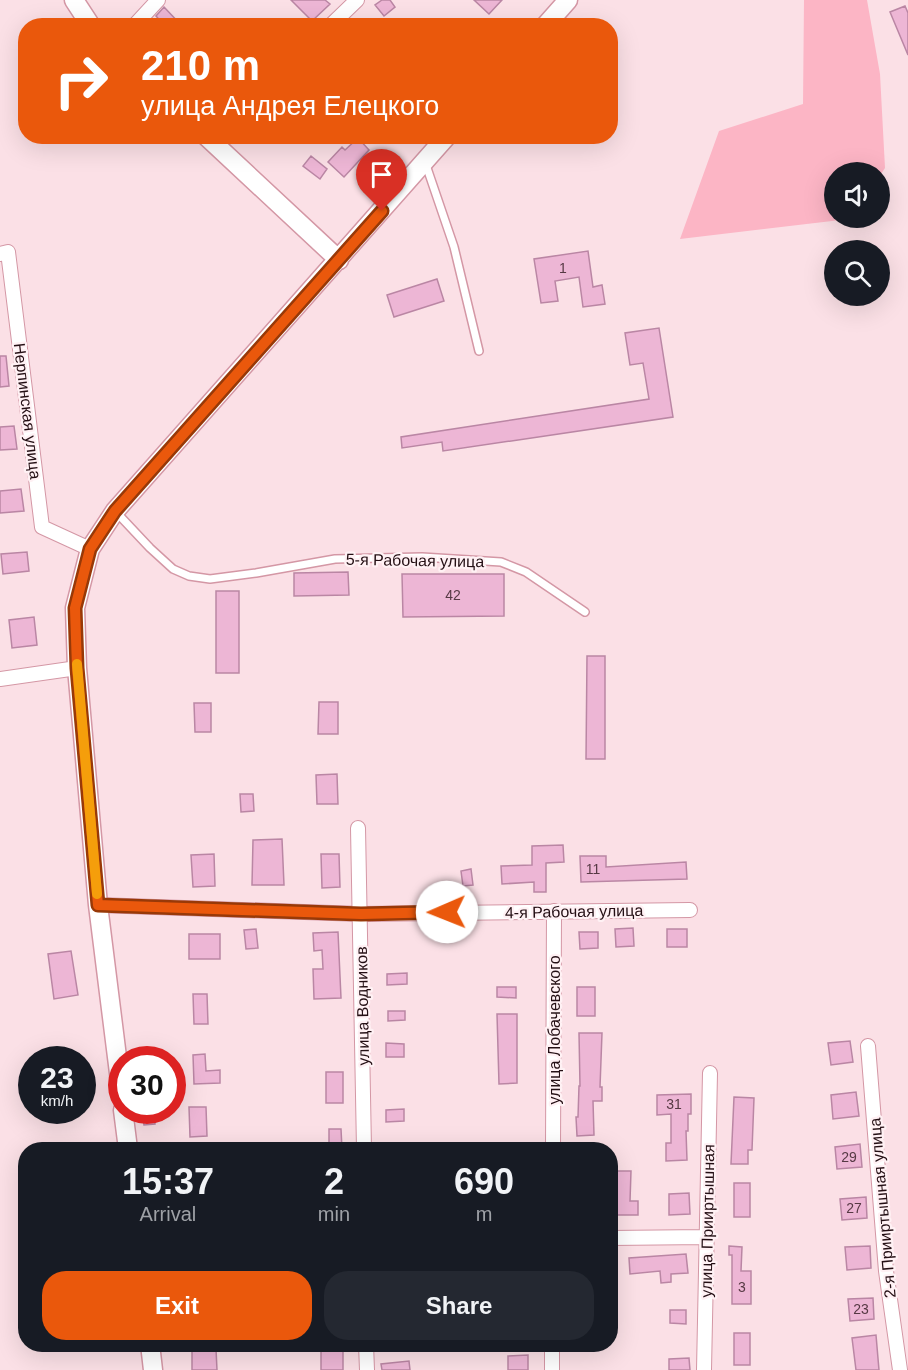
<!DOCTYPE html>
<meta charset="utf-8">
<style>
:root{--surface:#171b24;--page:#242831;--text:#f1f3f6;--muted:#9ea1a6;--accent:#ea580c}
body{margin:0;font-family:Helvetica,sans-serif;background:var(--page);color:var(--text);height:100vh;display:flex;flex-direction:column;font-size:22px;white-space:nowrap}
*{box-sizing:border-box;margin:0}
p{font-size:20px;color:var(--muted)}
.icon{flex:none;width:33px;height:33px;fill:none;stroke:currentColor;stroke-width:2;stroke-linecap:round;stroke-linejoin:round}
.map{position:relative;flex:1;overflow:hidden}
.sheet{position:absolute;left:18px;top:1142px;width:600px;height:210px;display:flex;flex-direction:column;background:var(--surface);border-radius:24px;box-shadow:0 6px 24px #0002}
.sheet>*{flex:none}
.hud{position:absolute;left:18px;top:18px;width:600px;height:126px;border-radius:24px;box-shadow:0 6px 24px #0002;background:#ea580c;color:#fff;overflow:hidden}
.fabs{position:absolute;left:824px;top:162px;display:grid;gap:12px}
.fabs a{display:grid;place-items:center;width:66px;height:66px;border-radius:50%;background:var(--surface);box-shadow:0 6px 24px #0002;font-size:30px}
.speed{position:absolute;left:18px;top:1046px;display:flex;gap:12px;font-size:30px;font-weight:700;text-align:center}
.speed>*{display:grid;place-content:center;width:78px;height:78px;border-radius:50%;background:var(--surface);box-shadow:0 6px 24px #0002;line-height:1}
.speed small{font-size:15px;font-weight:400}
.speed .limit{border:9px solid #d22;background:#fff;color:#111}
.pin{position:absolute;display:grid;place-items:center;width:51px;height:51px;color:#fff;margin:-62px -26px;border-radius:50% 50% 50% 0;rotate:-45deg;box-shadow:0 0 6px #0007}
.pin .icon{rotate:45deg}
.me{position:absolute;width:66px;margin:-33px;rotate:269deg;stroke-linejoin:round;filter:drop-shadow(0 0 4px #0008)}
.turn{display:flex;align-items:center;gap:21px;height:126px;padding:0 24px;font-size:27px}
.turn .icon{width:78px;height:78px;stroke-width:2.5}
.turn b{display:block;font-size:42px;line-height:51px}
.eta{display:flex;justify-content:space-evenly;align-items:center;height:102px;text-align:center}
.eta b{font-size:36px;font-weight:800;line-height:42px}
.action{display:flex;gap:12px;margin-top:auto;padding:12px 24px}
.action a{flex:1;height:69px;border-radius:24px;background:var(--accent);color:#fff;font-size:24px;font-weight:800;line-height:69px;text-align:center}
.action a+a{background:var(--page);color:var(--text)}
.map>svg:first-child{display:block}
.green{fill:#fcb5c5}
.building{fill:#edb6d5;stroke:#ba86a4;stroke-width:1.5}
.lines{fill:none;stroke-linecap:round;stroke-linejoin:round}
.lane-casing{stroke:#d497a5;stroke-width:10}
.street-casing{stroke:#d497a5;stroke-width:16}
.secondary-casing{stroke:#d497a5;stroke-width:21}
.lane{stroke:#fff;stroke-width:7}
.street{stroke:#fff;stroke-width:14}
.secondary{stroke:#fff;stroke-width:18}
.route-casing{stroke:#983908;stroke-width:15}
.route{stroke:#ea580c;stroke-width:10}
.slow{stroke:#f59e0b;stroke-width:10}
.labels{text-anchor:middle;stroke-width:4.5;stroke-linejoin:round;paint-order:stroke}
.number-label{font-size:14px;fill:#563944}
.street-label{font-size:16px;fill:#240f14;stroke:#fff1f4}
</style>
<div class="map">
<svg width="908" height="1370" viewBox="0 0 908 1370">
<rect width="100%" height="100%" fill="#fbe0e6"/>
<!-- green -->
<path class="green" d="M804,0H867L880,74L885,168L879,177V172H834V218H850L849,219L680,239L719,131L803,104Z"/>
<!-- building -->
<path class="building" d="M291,0H325L330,4L312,21Z
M382,0H390L395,7L384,16L375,5Z
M474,0H502L489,14Z
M905,6L908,13V55L890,12Z
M164,7L182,26H165L156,16Z
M358,138L369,150L344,177L328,162L342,147L345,150Z
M311,156L327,169L320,179L303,166Z
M588,251L593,287L602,285L605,304L583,307L579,277L555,281L558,301L541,303L534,259Z
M437,279L444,301L394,317L387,295Z
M659,328L673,417L443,451L442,442L402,448L401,437L649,399L643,363L630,365L625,333Z
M0,356H6L9,386L0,387Z
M14,426L17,449L0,450V427Z
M21,489L24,511L0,513V491Z
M27,552L29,571L3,574L1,554Z
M348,572L349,595L294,596V573Z
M402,574H504V616L403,617Z
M216,591H239V673H216Z
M34,617L37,645L12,648L9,620Z
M587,656H605V759H586Z
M319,702H338V734H318Z
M194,703H211V732H195Z
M337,774L338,804H317L316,775Z
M240,794H253L254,811L241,812Z
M282,839L284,885H252L253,840Z
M563,845L564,862L546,863V892H534V882L502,884L501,866L532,865V846Z
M214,854L215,886L193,887L191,855Z
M321,854H339L340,887L322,888Z
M580,856H606V867L686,862L687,879L581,882Z
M471,869L473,885L463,886L461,871Z
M633,928L634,946L616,947L615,929Z
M256,929L258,948L246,949L244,930Z
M667,929H687V947H667Z
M338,932L341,998L314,999L313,969H323L322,950L314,951L313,933Z
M579,932H598V948L580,949Z
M189,934H220V959H189Z
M71,951L78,995L54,999L48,954Z
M407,973V984L387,985V974Z
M497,987H516V998L497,997Z
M577,987H595V1016H577Z
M193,994H207L208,1024H194Z
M388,1011H405V1020L388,1021Z
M497,1014H517V1083L499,1084Z
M579,1033H602L600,1087H602V1101H593L594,1135L577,1136L576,1117H578L579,1086H580Z
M850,1041L853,1062L831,1065L828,1043Z
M386,1043L404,1044V1057H386Z
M205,1054L206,1071L220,1070V1083L194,1084L193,1055Z
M326,1072H343V1103H326Z
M856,1092L859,1116L833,1119L831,1095Z
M691,1094V1114H688V1131H686L687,1160L666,1161V1143H671V1114L657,1115V1095Z
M734,1097L754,1098L752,1150H748V1164H731Z
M189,1107H206L207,1136L190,1137Z
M404,1109V1121L386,1122V1110Z
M142,1110H154L155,1124L144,1125Z
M329,1129H341L342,1149H329Z
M860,1144L862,1167L837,1169L835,1147Z
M614,1171H631L630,1201H638V1215H614Z
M734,1183H750V1217H734Z
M689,1193L690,1214L669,1215V1194Z
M866,1197L867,1218L842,1220L840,1199Z
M729,1246L742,1247L741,1271H751V1304H732V1255H729Z
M870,1246L871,1268L847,1270L845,1247Z
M686,1254L688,1273L671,1274V1282L661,1283L660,1271L630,1274L629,1258Z
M873,1298L874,1319L850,1321L848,1299Z
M670,1310H686V1324L670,1323Z
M734,1333H750V1365H734Z
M876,1335L879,1370H856L852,1338Z
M321,1344H343V1370H321Z
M192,1349H216L217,1370H192Z
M528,1355V1370H508V1356Z
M689,1358L690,1370H669V1359Z
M409,1361L410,1370H382L381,1364Z"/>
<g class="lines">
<defs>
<path id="lane" d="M426,165L454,247L479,351
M117,513L150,548L173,569L189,576L210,579L256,573L335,559L422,557L501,562L526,572L585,612"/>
<path id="street" d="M134,26L158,0
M330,26L357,0
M0,254L8,252L42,527L90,549
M0,679L77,668
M358,828L364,1149
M98,905L361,914L690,910
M868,1046L886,1271L900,1370
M553,1149L554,911
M610,1238L706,1237
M366,1344L367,1370
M552,1370V1344
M704,1370L710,1073"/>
<path id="secondary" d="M74,0L91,26
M545,26L568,0
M206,136L339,260
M122,1097L98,905L77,668L75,608L90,549L115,511L447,136
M123,1110L128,1149
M150,1344L153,1370"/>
</defs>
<!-- lane casing -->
<use href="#lane" class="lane-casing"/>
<!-- street casing -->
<use href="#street" class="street-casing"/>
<!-- secondary casing -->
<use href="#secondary" class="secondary-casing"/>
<!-- lane -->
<use href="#lane" class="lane"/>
<!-- street -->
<use href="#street" class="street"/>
<!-- secondary -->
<use href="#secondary" class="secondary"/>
</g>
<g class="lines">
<defs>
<path id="route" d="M382,211L115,511L90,549L75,608L77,668L98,905L361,914L447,912"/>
</defs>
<!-- route casing -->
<use href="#route" class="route-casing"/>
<!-- route -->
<use href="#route" class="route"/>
<!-- slow -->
<path class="slow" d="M77,664L97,894"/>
</g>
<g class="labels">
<!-- number labels -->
<g class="number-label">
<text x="563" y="273">1</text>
<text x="453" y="600">42</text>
<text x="593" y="874">11</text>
<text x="674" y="1109">31</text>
<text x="849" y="1162">29</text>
<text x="854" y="1213">27</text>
<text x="742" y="1292">3</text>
<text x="861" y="1314">23</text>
</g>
<!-- street labels -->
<g class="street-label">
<text transform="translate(28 411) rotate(83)" y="6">Нерпинская улица</text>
<text transform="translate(415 560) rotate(1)" y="6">5-я Рабочая улица</text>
<text transform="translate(574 911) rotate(-1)" y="6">4-я Рабочая улица</text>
<text transform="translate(362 1006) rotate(-91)" y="6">улица Водников</text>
<text transform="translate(554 1030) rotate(-90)" y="6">улица Лобачевского</text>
<text transform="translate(882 1208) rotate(-95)" y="6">2-я Прииртышная улица</text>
<text transform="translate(707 1221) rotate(-89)" y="6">улица Прииртышная</text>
</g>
</g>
</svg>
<div class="fabs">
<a><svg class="icon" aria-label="sound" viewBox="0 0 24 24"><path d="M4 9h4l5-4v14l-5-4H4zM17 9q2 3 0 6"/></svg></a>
<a><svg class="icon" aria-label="search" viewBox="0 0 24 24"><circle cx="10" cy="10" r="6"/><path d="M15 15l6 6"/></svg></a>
</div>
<div class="speed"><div>23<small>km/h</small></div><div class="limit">30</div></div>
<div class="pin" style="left:382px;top:211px;background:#d93025"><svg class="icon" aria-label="arrive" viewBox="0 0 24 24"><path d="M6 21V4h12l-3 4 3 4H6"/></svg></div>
<svg class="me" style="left:447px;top:912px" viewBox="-20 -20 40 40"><circle r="19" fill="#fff"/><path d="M0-13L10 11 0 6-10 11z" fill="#ea580c"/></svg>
<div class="hud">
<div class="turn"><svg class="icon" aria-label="right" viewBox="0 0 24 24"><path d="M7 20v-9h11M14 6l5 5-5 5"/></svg><div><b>210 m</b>улица Андрея Елецкого</div></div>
</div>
<section class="sheet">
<div class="eta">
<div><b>15:37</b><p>Arrival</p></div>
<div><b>2</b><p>min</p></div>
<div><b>690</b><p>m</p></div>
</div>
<div class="action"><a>Exit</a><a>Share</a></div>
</section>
</div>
